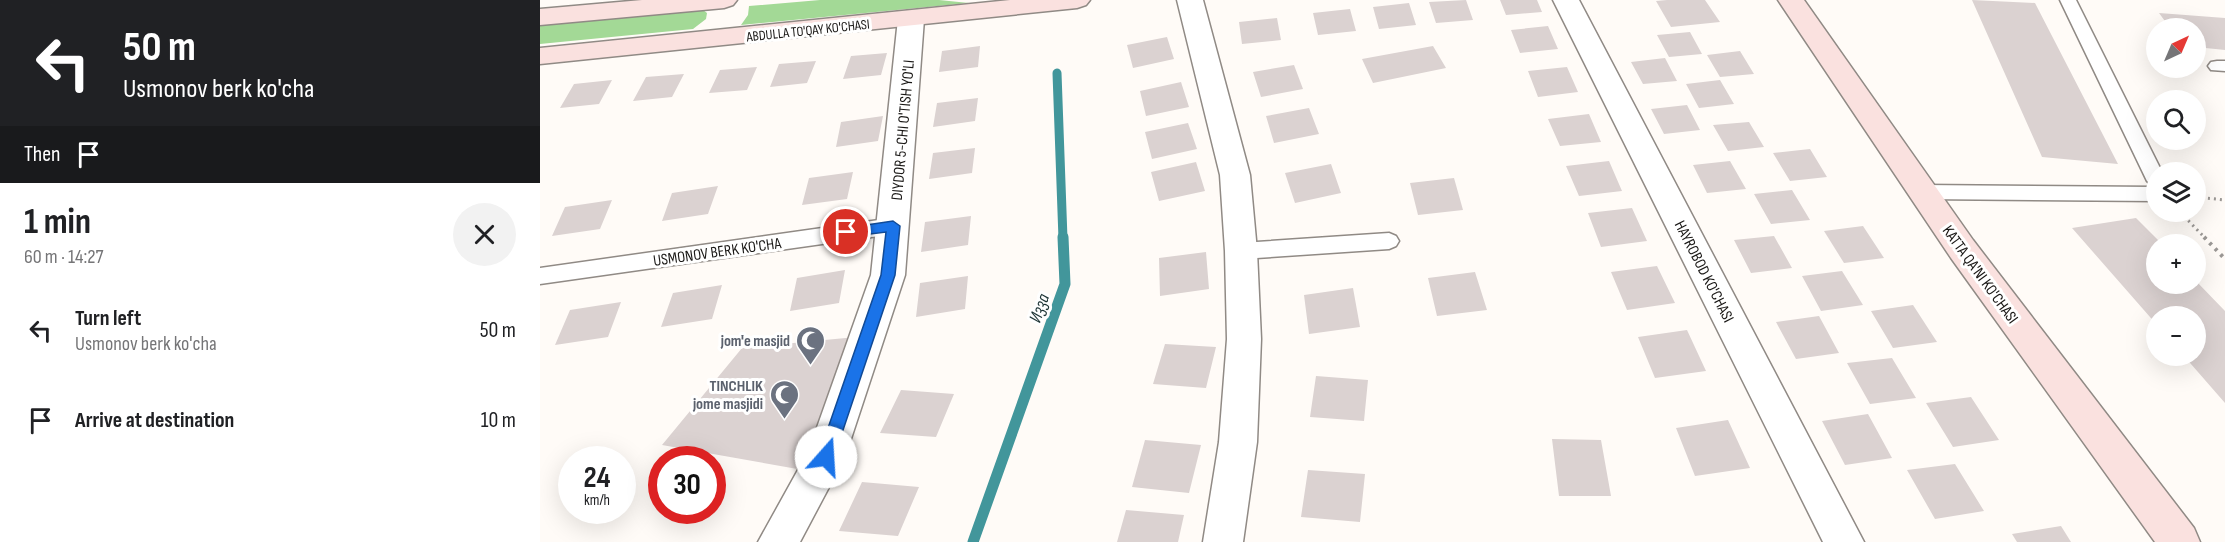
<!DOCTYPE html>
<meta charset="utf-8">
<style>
:root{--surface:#fff;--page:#f2f2f2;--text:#202124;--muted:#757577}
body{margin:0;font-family:"Sofia Sans Condensed",sans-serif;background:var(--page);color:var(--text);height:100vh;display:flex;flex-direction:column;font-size:22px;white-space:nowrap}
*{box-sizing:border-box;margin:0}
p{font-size:20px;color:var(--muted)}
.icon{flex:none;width:33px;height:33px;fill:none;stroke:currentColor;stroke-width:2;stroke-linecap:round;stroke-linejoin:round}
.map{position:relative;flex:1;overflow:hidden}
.drawer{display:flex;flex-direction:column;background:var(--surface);width:540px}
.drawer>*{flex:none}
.guide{background:#202124;color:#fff;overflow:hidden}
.needle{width:39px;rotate:44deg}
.buttons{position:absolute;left:1606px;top:18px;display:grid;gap:12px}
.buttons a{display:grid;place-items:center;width:60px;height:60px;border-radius:50%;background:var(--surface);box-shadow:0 6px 24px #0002;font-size:30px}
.speed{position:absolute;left:18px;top:446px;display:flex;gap:12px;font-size:30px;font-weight:700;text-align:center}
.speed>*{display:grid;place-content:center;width:78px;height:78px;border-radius:50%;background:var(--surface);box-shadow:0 6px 24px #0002;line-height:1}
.speed small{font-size:15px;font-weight:400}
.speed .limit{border:9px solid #d22;background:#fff;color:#111}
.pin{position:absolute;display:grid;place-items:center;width:51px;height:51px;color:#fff;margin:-26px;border:3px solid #fff;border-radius:50%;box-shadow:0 2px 6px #0007}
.me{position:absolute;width:66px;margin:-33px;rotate:19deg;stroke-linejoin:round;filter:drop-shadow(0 0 4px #0008)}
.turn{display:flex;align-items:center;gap:21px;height:126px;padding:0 24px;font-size:27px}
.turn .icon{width:78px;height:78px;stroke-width:2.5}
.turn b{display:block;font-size:42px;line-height:51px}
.then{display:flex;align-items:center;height:57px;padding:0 24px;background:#0003;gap:12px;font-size:22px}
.round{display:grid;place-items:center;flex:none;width:63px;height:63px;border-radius:32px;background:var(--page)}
.overview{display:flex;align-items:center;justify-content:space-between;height:102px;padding:0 24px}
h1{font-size:36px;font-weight:700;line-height:45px}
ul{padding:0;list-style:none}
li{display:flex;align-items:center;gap:18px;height:90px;padding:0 24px}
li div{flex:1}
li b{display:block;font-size:22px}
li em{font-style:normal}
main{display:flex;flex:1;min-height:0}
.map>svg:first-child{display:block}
.forest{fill:#a3d996}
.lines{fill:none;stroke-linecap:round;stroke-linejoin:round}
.stream-far1{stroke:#42969b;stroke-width:9}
.stream{stroke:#42969b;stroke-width:11}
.building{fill:#dbd2d1}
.lane-casing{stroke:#908a85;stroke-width:3}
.street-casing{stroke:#908a85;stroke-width:3}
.secondary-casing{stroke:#908a85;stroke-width:3}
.path-far1{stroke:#9b9895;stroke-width:3;stroke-dasharray:2 4;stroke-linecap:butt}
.path{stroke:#9b9895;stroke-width:4;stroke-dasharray:3 5;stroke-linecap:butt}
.lane{fill:#fff;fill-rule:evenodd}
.street{fill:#fff;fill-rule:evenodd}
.secondary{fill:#fae1df;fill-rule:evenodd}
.route{fill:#1a73e8;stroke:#114b97;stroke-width:1.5}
.labels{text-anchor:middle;stroke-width:6;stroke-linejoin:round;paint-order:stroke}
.far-street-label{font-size:14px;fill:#191715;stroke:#fff}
.street-label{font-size:16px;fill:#191715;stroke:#fff}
.worship-label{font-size:16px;font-weight:bold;fill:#5b616d;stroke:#fff;text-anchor:end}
.water-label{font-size:18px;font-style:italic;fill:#1d3334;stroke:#fff}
</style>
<main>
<section class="drawer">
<div class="guide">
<div class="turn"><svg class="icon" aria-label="left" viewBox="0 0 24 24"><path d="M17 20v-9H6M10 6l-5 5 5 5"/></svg><div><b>50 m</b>Usmonov berk ko'cha</div></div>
<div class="then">Then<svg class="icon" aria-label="arrive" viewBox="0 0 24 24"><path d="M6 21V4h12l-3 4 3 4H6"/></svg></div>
</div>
<div class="overview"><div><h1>1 min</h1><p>60 m · 14:27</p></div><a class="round"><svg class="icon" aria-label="close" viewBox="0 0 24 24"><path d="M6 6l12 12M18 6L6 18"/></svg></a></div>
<ul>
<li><svg class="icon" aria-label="left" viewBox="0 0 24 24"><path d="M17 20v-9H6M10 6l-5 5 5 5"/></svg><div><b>Turn left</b><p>Usmonov berk ko'cha</p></div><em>50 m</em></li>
<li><svg class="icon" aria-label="arrive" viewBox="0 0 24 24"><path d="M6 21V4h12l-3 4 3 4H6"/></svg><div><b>Arrive at destination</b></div><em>10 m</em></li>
</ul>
</section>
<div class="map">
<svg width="1685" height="542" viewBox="0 0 1685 542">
<rect width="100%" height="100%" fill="#fffbf7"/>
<!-- forest -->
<path class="forest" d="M280,0H399L429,3L201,25L208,15L209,6Z
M163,10L167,13L166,19L153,29L0,44V25Z"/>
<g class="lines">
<!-- stream-far1 -->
<path class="stream-far1" d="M517,73L523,239"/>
<!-- stream -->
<path class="stream" d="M433,542L525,284L523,237"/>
</g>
<!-- building -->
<path class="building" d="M926,0L933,20L896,23L889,2Z
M960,0H997L1002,12L966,15Z
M1127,0H1165L1180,22L1131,27L1116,1Z
M1432,0L1495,3L1578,164L1502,157Z
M869,3L876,25L839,29L833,7Z
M810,9L816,31L778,35L773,13Z
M1619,13L1685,18V50L1656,47V28H1630Z
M737,18L741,40L702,44L699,22Z
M1008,26L1018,49L980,53L971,30Z
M1150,32L1162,54L1129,57L1117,35Z
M627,37L634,59L593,68L587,45Z
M440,46L438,67L399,72L402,51Z
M893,46L906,68L833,83L822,59Z
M1200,51L1214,74L1180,77L1167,55Z
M347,53L341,75L303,79L311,56Z
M1125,58L1137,81L1103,84L1091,62Z
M276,61L267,83L230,87L239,64Z
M754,65L763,89L721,97L713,72Z
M217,67L207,90L169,93L180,70Z
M1027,67L1038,92L998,97L988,71Z
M144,74L132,97L93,101L106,77Z
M72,80L59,104L20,108L34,84Z
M1180,80L1194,104L1159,108L1146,84Z
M641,82L649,107L606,116L600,91Z
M438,98L435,121L393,127L397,103Z
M1147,105L1160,130L1124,134L1111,109Z
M769,108L779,134L734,143L726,116Z
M1049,114L1061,142L1020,146L1008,119Z
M343,116L338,141L296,147L301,122Z
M1209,122L1224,147L1188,151L1173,125Z
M648,123L657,149L612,159L605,132Z
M435,148L432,173L389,179L393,153Z
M1270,149L1287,177L1250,181L1233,153Z
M1069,161L1082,191L1039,196L1026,166Z
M1190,161L1206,189L1167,193L1153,165Z
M656,162L665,191L619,201L611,172Z
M791,164L801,193L755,203L745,173Z
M313,172L307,199L262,205L269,178Z
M914,178L923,210L878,215L870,183Z
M178,186L168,214L122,221L132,193Z
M1252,190L1270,220L1231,224L1214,194Z
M72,200L60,229L12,236L25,207Z
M1092,208L1107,241L1061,247L1048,213Z
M431,216L428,245L381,252L385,222Z
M1596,218L1622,244H1617V284H1656V281L1685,311V403L1644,356H1656V316H1617V325L1532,228Z
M1323,226L1344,258L1304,263L1284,231Z
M1234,236L1252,268L1211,273L1194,240Z
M666,252L669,289L620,296L619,258Z
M1117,266L1135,303L1087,310L1071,272Z
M305,270L299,303L250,311L257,278Z
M1302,271L1323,305L1281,311L1262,276Z
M935,272L947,310L897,316L888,278Z
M428,276L425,309L376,317L380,283Z
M182,285L172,319L121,327L133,293Z
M813,288L820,327L769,334L764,295Z
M81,302L68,337L15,345L30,310Z
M1373,305L1397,342L1353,348L1331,311Z
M1279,316L1299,353L1256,359L1236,322Z
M1147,330L1166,371L1115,378L1098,337Z
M316,337L263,470L122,445L202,348Z
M625,344L676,347L666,388L613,384Z
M1352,358L1376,398L1330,404L1307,363Z
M776,376L828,380L824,421L770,417Z
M361,390L414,394L396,437L340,433Z
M1431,397L1459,440L1413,447L1386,403Z
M1328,414L1352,458L1305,465L1282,421Z
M1188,420L1210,468L1155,476L1136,428Z
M1012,439L1061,440L1071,496H1019Z
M605,440L661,445L649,493L592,487Z
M1415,464L1444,511L1395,519L1367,470Z
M768,470L825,474L820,522L761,517Z
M322,482L379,487L358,536L299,531Z
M586,510L644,515L638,542H577Z
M1521,526L1531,542H1477L1472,534Z"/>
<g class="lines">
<defs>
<path id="lane" d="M1520,0H1536L1622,172H1617V201L1382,199L1375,197L1372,192L1375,187L1382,185L1614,187L1607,181Z
M1677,61H1685V71L1671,70L1668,66L1671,62Z
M353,218L360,221L363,226L360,231L353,234L0,284V268Z
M849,233L856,236L859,241L856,246L849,249L701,259L694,257L691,251L694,245L701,243Z"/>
<path id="street" d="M637,0H663L710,175L717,251L721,339L717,442L703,542H663L679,442L687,339L685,251L680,175Z
M1013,0H1039L1324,542H1283Z
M371,11L380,14L384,19L365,275L305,457L260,542H218L269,450L331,275L358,19L362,14Z"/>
<path id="secondary" d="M102,0H197L193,5L184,8L0,25V9Z
M470,0H550L546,5L537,8L0,64V48Z
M1238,0H1264L1433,240L1654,528L1660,542H1615L1411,258Z"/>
</defs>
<!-- lane casing -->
<use href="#lane" class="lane-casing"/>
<!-- street casing -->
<use href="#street" class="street-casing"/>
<!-- secondary casing -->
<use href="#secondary" class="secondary-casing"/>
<!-- path-far1 -->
<path class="path-far1" d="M1656,197L1685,200
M1640,212L1666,239"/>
<!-- path -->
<path class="path" d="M1664,237L1685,259"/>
<!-- lane -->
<use href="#lane" class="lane"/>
<!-- street -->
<use href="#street" class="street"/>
<!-- secondary -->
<use href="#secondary" class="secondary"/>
</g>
<!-- route -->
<path class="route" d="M353,221L360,226L355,275L294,457L291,462L286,464L280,462L278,457L341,275L346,232L306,237L300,232L306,228Z"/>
<!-- icons -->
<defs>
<symbol id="mosque-pin" viewBox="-11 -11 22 30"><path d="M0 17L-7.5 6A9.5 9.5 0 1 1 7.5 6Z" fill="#6b7280" stroke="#fff"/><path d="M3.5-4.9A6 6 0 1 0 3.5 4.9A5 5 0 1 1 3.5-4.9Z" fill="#fff"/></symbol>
</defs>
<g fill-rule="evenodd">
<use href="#mosque-pin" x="254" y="324" width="33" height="45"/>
<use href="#mosque-pin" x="228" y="378" width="33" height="45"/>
</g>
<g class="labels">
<!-- far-street labels -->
<g class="far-street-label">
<text transform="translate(268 30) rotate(-6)" y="5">ABDULLA TO'QAY KO'CHASI</text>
</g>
<!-- street labels -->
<g class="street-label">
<text transform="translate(362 130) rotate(-85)" y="6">DIYDOR 5-CHI O'TISH YO'LI</text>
<text transform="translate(177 251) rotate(-8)" y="6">USMONOV BERK KO'CHA</text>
<text transform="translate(1165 271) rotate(63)" y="6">HAYROBOD KO'CHASI</text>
<text transform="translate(1441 274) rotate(54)" y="6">KATTA QA'NI KO'CHASI</text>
</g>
<!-- worship labels -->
<g class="worship-label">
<text x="250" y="346">jom'e masjid</text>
<text x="223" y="391">TINCHLIK<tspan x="223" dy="18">jome masjidi</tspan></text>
</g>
<!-- water labels -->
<g class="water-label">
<text transform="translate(499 308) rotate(-70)" y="6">Изза</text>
</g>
</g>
</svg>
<div class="buttons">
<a><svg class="needle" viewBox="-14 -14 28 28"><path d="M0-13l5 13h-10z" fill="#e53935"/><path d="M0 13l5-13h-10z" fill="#757577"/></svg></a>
<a><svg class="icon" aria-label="search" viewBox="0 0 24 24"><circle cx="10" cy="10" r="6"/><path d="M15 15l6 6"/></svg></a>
<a><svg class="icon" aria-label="layers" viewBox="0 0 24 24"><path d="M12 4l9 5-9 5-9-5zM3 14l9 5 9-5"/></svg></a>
<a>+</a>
<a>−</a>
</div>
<div class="speed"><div>24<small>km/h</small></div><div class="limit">30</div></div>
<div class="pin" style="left:306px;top:232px;background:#d93025"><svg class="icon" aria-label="arrive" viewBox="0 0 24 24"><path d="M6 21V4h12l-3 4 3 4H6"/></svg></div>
<svg class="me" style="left:286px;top:457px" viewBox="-20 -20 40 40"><circle r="19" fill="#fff"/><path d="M0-13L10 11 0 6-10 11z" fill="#1a73e8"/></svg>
</div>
</main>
